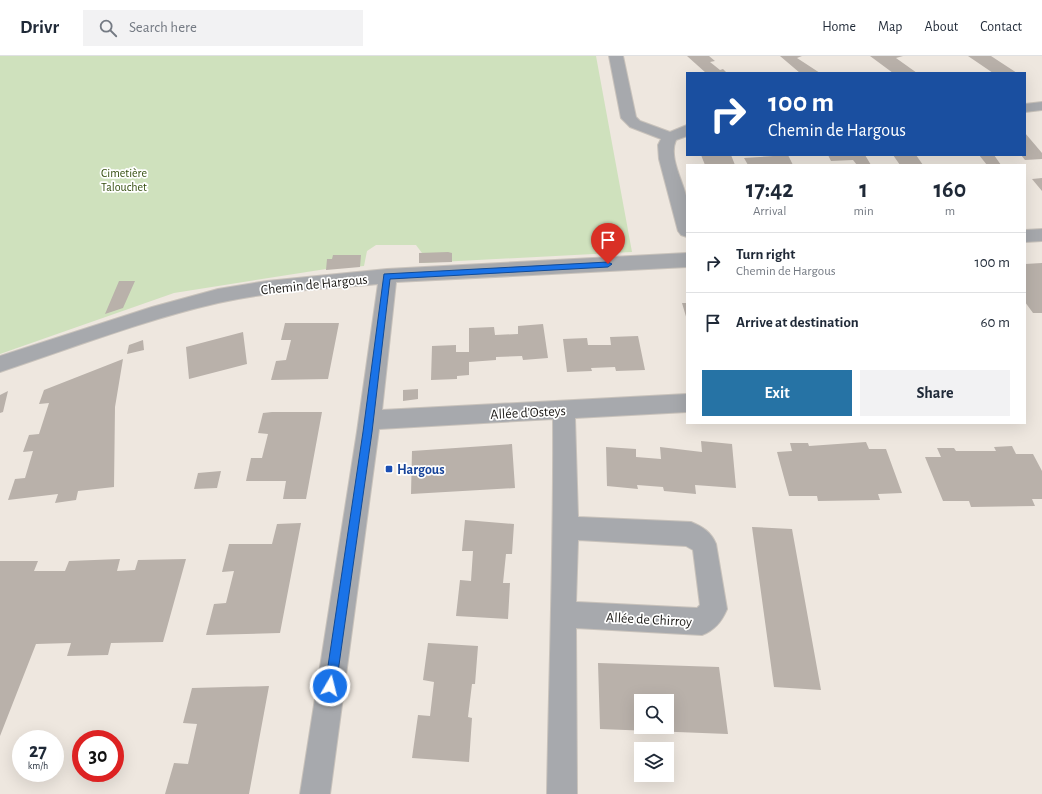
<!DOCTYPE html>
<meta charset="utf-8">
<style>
:root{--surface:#fff;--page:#f2f2f3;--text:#1f2937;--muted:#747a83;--line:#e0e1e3;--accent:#2673a5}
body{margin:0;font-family:"Alegreya Sans",sans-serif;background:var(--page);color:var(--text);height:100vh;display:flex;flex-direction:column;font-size:15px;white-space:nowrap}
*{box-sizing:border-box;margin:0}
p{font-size:13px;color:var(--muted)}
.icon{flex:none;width:22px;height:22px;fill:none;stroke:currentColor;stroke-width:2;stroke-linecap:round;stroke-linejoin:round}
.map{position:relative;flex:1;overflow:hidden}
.details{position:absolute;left:686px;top:108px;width:340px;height:260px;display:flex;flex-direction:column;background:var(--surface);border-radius:0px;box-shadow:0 4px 16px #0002}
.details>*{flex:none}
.banner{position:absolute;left:686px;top:16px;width:340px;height:84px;border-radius:0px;box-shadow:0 4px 16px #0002;background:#1a4fa0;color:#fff;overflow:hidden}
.controls{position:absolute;left:634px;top:638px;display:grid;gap:8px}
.controls a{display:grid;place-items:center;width:40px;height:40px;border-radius:0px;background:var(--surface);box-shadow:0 4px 16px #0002;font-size:20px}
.speed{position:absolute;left:12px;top:674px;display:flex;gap:8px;font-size:20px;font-weight:700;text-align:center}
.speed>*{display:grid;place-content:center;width:52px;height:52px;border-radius:50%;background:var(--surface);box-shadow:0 4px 16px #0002;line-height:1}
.speed small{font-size:10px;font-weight:400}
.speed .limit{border:6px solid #d22;background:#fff;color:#111}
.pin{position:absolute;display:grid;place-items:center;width:34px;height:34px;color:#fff;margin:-41px -17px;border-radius:50% 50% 50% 0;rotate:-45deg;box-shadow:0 0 4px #0007}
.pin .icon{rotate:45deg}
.me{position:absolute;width:44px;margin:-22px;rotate:8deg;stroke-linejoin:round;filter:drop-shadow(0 0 3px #0008)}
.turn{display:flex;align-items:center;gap:14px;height:84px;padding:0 16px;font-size:18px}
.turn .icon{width:52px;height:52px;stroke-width:2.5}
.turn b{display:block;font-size:28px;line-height:34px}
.eta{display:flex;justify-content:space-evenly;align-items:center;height:68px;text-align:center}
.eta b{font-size:24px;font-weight:700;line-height:28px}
.cta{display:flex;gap:8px;margin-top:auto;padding:8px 16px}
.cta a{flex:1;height:46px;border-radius:0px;background:var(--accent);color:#fff;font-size:16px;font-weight:700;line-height:46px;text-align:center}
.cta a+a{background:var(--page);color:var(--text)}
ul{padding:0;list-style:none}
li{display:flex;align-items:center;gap:12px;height:60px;padding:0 16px;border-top:1px solid var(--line)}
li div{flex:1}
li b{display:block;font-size:15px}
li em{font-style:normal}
header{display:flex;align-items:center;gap:24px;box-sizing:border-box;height:56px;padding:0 20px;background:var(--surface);border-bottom:1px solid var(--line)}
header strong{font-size:19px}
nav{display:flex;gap:22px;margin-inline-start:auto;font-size:14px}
.search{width:280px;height:36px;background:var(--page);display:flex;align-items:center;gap:10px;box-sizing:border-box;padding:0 14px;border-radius:0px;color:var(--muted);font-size:15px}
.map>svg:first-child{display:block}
.green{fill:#cfe1bd}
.building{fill:#b9b1aa;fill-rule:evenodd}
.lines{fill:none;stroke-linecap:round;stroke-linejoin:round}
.minor-casing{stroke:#c8c2bb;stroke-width:2}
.minor{fill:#a7a9ad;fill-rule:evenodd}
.route{fill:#1a73e8;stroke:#114b97}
.transit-dot{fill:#1a4fb4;stroke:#fff;stroke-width:1.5}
.labels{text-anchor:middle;stroke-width:3.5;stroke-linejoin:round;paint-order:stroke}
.far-park-label{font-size:12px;fill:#344d0f;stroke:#fff}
.street-label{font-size:14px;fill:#1c1a17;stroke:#fff}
.transit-label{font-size:14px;font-weight:bold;fill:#164399;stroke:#fff;text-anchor:start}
</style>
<header>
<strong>Drivr</strong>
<div class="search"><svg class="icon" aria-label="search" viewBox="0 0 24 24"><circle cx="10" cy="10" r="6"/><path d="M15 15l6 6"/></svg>Search here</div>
<nav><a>Home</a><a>Map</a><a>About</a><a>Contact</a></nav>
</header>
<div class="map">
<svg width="1042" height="738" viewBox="0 0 1042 738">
<rect width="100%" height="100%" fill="#eee7df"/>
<!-- green -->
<path class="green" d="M0,0H596L632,196L421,207L422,197L416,189H376L367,195L364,210L326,213L174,237L0,298Z"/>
<!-- building -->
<path class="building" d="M687,0H709L715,5L710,6L720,14L723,13L727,17H706Z
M780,0H802L797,2L820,17H800Z
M870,0H903L896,2L917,17H893Z
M968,0H991L1017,17H993Z
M1025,77L1042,97V103L1025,104L1021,99H1025Z
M701,99H731L735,109H705Z
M788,99L793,109H748L744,102Z
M828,99H865L871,109H857L853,104L831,105Z
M893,99H916L923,109H900Z
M979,99H994L1001,109H987Z
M1042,122V135L1032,123Z
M448,196L452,197V206L419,207V197Z
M333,199H361L360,211L326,214L327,203H332Z
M1042,207V257H1033L1025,246V208Z
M119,225H135L123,252L105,258Z
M682,247H687V264Z
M285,267H339L328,323L271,324L276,305L286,304L291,284H281Z
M543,268L548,302L523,304L522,300L496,301V304L469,306V319L457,320V323L431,324L432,290L456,289V296H469V272L494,271L495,279L518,278V270Z
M243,276L247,308L189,323L186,291Z
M638,280L645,314L616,315L615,311L591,312L592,315L567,316L563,283L587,282L588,289H611L610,281Z
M143,284L144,294L127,298L129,289Z
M123,303L115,351L114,431L78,435L76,444L55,447L58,438L8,444L15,423L25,422L33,395L23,396L29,379L39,378L49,347L39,348L44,334Z
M418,333V343L403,345V334Z
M8,335L3,356L0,357V339Z
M272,356H322L306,443H283L286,425H246L251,402H262L268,378L258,377L263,357Z
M701,385L732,388L736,432L695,429L696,438L664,435L663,431L637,429L638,433L607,430L606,391L636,393V401L661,403L660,391L702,396Z
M866,386L869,393H886L902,437L878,438L880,444L818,445L817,440H789L777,396L792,395L790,387H808L809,390Z
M512,388L515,432L411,438L412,395Z
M1012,390L1016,398H1033L1042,415V443H1032L1035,450L971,451L969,445H943L925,401H941L937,392H954L956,395H996L994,391Z
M221,415L217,432L194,433L198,417Z
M465,464L514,468L512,498H506L503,527H510L508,563L456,560L460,524L471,525L473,495H462Z
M301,467L280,577L206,579L214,548L226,547L234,515L222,516L229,488H272L277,468Z
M752,471L792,473L821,634L774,631Z
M120,503L117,515L135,514L138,504L186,503L163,586L111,587L108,599L67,600L71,587L36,588L0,680V505H38L34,515H65L69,505Z
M428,587L478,590L475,628H472L468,661L472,662L469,706L412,702L418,659L430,660L434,626L423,624Z
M598,607L719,611L728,678L600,673ZM641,645H667V671H641Z
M269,630L249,738H165L174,707L188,708L197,668L183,667L192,632Z"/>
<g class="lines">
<defs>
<path id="minor" d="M609,0H623L636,61L640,65L670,76L687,69V80L676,84C668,102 684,126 687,144C689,156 687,169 687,181L681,179L678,175L659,103L658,89L661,83L630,71L621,62Z
M1042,46V54L1025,56V48Z
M1042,173V185L1025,186V174Z
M687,197V211L396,226L382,354L687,338V356L575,362L578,461L691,466C703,471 711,476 716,488L727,553C722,565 715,574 702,579L576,572L577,738H547C549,613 554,488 553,363L379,373L330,738H300L357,376L378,228C325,233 270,235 218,247C144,264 72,292 0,316V300L152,251L218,233L267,225L387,213ZM578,484L686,490L693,494L700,549L697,552L576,546Z"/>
</defs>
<!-- minor casing -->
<use href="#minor" class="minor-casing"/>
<!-- minor -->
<use href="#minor" class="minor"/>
</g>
<!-- route -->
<path class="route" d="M608,206L612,208L608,211L390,223L372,376L336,630L335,635L330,636L326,635L325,630L363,376L384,218Z"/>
<!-- markers -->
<rect class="transit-dot" x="385" y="409" width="8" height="8" rx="2"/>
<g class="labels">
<!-- far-park labels -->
<g class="far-park-label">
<text x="124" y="121">Cimetière<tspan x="124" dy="14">Talouchet</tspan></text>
</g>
<!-- street labels -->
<g class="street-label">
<text transform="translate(314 228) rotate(-6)" y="5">Chemin de Hargous</text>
<text transform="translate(528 356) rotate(-3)" y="5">Allée d'Osteys</text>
<text transform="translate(649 563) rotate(3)" y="5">Allée de Chirroy</text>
</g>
<!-- transit labels -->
<g class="transit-label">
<text x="397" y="418">Hargous</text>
</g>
</g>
</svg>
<div class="controls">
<a><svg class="icon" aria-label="search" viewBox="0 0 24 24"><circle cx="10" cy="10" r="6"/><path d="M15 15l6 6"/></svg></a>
<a><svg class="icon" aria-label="layers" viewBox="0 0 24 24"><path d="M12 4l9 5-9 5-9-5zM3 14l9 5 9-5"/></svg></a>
</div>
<div class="speed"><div>27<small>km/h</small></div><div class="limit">30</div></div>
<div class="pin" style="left:608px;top:208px;background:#d93025"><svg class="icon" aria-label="arrive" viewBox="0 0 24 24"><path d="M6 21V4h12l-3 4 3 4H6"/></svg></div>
<svg class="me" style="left:330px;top:630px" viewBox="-20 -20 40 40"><circle r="17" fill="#1a73e8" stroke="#fff" stroke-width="3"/><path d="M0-11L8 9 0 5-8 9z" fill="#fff"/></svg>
<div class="banner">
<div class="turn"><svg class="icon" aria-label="right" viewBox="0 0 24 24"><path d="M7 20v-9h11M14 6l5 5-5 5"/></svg><div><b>100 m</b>Chemin de Hargous</div></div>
</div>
<section class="details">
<div class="eta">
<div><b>17:42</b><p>Arrival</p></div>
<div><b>1</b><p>min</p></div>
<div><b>160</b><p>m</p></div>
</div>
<ul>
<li><svg class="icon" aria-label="right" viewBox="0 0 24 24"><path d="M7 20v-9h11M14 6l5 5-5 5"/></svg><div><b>Turn right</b><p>Chemin de Hargous</p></div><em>100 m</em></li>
<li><svg class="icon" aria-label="arrive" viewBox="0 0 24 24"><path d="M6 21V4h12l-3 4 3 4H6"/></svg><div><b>Arrive at destination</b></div><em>60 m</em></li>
</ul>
<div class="cta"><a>Exit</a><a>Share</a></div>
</section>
</div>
